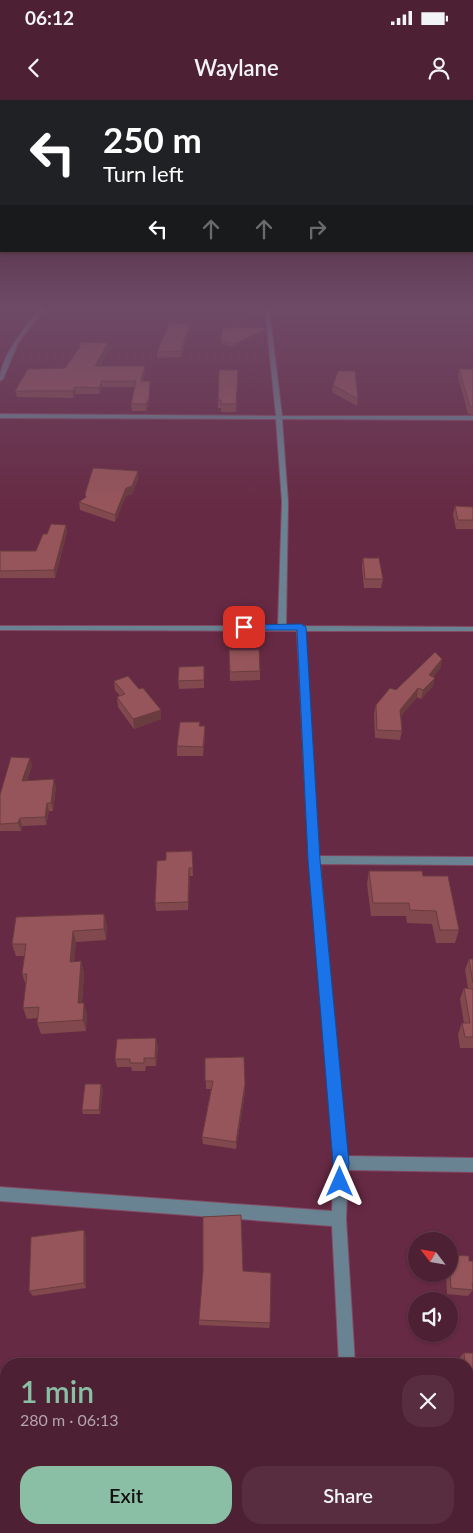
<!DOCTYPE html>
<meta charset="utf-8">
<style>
:root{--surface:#4d2033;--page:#572d3f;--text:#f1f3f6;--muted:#b3a3ac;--line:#643e4e;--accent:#8abfa5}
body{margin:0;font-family:Lato,sans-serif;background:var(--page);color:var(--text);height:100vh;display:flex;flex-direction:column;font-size:19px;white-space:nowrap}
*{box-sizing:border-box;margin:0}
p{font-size:16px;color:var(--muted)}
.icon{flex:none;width:28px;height:28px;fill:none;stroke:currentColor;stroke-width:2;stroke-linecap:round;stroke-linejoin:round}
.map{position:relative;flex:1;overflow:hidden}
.side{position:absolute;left:0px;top:1258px;width:474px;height:176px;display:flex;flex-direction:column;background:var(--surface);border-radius:20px 20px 0 0;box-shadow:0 1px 4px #0004,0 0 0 1px var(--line)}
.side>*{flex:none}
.guide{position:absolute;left:0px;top:0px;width:474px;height:152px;box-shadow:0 1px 4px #0004,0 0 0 1px var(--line);background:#202124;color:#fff;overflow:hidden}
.needle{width:32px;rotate:301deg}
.fabs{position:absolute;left:408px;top:1132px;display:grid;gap:10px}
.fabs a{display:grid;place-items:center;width:50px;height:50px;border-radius:50%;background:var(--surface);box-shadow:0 1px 4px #0004,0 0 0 1px var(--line);font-size:25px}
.pin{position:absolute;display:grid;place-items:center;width:42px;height:42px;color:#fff;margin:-21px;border-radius:10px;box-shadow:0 2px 8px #0006}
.me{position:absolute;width:55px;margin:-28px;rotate:0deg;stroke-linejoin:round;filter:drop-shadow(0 0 4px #0008)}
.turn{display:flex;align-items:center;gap:18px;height:105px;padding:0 20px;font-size:22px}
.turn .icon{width:65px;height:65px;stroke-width:2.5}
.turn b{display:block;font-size:35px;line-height:42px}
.lanes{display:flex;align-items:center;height:48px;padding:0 20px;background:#0003;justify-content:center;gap:25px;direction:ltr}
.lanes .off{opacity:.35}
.round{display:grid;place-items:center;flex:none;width:52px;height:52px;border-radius:20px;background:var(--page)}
.overview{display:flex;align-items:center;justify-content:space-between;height:85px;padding:0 20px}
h1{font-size:30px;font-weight:600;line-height:38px;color:var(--accent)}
.cta{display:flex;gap:10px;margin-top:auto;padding:10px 20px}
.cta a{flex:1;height:58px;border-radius:20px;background:var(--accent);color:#111;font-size:20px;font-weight:600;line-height:58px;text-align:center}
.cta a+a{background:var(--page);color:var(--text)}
.status{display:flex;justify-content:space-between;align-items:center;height:35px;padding:0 25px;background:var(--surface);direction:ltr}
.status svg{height:14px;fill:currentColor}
header{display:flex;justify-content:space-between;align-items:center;height:65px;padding:0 20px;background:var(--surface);font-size:22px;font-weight:600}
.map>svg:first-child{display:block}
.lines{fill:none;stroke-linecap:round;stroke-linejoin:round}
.street-casing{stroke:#824961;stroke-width:2}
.street{fill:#698393;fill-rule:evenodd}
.wall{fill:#81494d}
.shaded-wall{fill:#693c3f}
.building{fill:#96555a;stroke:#693c3f}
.route{fill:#1a73e8;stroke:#114b97}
</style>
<div class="status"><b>06:12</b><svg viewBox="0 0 49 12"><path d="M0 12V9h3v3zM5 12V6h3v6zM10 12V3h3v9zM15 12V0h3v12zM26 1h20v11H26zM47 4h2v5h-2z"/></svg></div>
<header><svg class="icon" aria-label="back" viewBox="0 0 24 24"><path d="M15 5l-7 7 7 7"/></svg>Waylane<svg class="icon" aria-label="person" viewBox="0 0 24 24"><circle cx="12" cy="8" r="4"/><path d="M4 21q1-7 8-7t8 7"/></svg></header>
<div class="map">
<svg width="473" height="1433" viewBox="0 0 473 1433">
<rect width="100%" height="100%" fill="#672a44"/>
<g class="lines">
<defs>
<path id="street" d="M41,208H45L18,243L3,279L0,281C0,255 26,227 41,208Z
M265,208H269L282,316H473V320L282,319L288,402L286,526H298L301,525L304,526L473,527V531H305L319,756L473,757V765L320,764L347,1056L473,1058V1072L348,1070L346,1119L355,1264H339L332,1126L0,1101V1087L332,1111L334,1063L309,760L297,531L0,530V526H278L282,402L276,319L0,318V314L276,316Z
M347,1428H365V1433H347Z"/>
</defs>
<!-- street casing -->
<use href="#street" class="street-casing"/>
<!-- street -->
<use href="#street" class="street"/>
</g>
<!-- wall -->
<path class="wall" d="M190,224V230L181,257L157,258V252Z
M222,228L266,233L233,247L221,244Z
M108,243L109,249L100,266L145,273L143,281L150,287L149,305L146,311H132L131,304L135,287H102L99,294H76L73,298L17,297L15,291L65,268Z
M459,269H473V315L468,314L458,276Z
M238,278L236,312H221V308H218V300Z
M333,285L358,299L357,306L332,292Z
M138,371V379L132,394L126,396L115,422L80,410L79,402L85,398V394Z
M455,406L473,407V429H456L453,415Z
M66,425L67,432L55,478H0V451H36Z
M363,458L383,479L381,488H364L362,467Z
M229,550L260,571V580L230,581Z
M204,566V588L179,589L178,581Z
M441,567L433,577V586L421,599L417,597L401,616L402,631L400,640L375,638L374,613L376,605L396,590Z
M114,581L139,589L161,610V619L134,629L118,607L117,597L120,596L115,590Z
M200,626L205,636L203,656H177V646Z
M32,665L27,681L56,687L53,711H49L46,725L22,726L21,731H0V695Z
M192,751L193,776H190L188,810L156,811L155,803L166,760Z
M369,771L423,776L459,830L455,843H436L432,824L407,823L406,816H371L367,784Z
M104,814L107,826L106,840L76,842L74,862L81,861L84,873L82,903L87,914L86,931L41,934L37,923L38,918L27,919L23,908L26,885L22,874L25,856H16L12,844Z
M469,859H473V948H460L458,934L462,923H464L460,899L464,888H468L465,870Z
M158,946L156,966H146L145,971H132L131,967H117L115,959Z
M205,958L245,992L236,1049L203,1044L202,1037L211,989H206Z
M103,988L100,1014H83L82,1010Z
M86,1136V1188L33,1196L29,1191Z
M449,1155L469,1161H473V1190L468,1196L447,1194L446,1174H449Z
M243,1171L270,1223L269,1228L199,1225V1220Z
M464,1253H473V1284L468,1283V1264H461L460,1257Z
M468,1310H473V1332H468Z"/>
<!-- shaded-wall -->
<path class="shaded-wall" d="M190,224V230L181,257V251Z
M266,230V233L233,247V244Z
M108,243L109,249L96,273L95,266Z
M145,266V273L142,287L141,281Z
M102,281V287L99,294V288Z
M150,281V287L149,305L146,311V304Z
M75,287L76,294L73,298V291Z
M138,371V379L132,394L126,396L115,422V415L126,388Z
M66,425L67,432L55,478L54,470Z
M442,559L441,567L427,584L429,575Z
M435,578L433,586L421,599L423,590Z
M418,588L417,597L399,618L400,610Z
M161,610V619L134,629L133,619Z
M205,626V636L203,656V647Z
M30,658L32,665L24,689L22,681Z
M54,679L56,687L53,711L51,703Z
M47,703L49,711L46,725L45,717Z
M20,718L22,726L21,731L18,723Z
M189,768L190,776L188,810V802Z
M104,814L107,826L106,840L104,829Z
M73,831L76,842L73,873L70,862Z
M81,861L84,873L81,914L78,903Z
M84,903L87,914L86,931L83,920Z
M156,938L158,946L156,966L155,958Z
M101,984L103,988L100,1014L99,1010Z
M245,984V992L236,1049V1042Z
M84,1130L86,1136V1188L84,1183Z"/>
<!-- building -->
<path class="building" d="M169,223L190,224L181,251L157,252Z
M266,227V230L233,244L221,241L222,228Z
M80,242L108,243L95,266H145L141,281H150L149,299L146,304H131L136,281H102L99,288L75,287L73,291H15L28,269L65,268L80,247Z
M459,269H473V307H470Z
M219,270H238L236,304H221V300H218Z
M338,271H355L358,299L333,285Z
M93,368L138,371L132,386L126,388L115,415L79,402L86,397L85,394Z
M455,406L473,407V420H458Z
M51,424L66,425L54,470L0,471V451H36L43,434H47Z
M363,458H379L383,479H365Z
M229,550H259L260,571L230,572Z
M435,552L442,559L429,575L435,578L423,590L418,588L400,610L402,631L377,630L376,605L390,588L396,590Z
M204,566V580L178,581L179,567Z
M128,576L139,589L143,588L161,610L133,619L117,597L125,594L114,581Z
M180,622H200L199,626H205L203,647L177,646Z
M11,657L30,658L22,681L54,679L51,703H47L45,717L20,718L18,723L0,724V695Z
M192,751L193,768H189L188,802L155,803L157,761L166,760V752Z
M369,771H422L423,776H448L459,830H440L436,811L410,810L409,803H373Z
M104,814V829L73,831L70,862L81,861L78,903H84L83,920L37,923L39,907L23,908L27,874H22L26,844H12L16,817Z
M469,859H473V883Z
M464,888L473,889V937H465L462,923H470Z
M156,938L155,958H144V963H130V959H115L117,939Z
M244,957L245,984L236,1042L202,1037L213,981H205V958Z
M85,984H101L99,1010H82Z
M241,1115L243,1171L271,1173L270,1223L199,1220L203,1170V1117Z
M84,1130V1183L29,1191L31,1137Z
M449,1155L469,1156V1161H473V1183H472L473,1190L451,1188Z
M464,1253H473V1280L468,1279V1264H465Z
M468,1310H473V1329H468Z"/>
<!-- sky -->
<linearGradient id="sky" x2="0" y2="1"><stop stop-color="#391725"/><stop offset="0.51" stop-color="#6e4a67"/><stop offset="1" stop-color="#6e4a67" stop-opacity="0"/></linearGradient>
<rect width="473" height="408" fill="url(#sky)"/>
<!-- route -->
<path class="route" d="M301,524L306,527L320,760L349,1063L346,1087L340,1090L335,1087L332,1082L333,1063L308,760L297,530H244L240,527L244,525Z"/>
</svg>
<div class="fabs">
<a><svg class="needle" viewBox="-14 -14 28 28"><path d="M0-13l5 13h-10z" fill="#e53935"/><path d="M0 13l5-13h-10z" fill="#b3a3ac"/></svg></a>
<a><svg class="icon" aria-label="sound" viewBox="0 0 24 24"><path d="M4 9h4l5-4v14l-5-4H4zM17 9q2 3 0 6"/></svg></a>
</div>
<div class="pin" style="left:244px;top:527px;background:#d93025"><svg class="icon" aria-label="arrive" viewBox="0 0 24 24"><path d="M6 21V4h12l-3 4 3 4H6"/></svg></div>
<svg class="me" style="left:340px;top:1082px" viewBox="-20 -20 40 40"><path d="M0-17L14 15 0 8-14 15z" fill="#1a73e8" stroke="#fff" stroke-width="4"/></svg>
<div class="guide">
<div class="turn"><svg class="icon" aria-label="left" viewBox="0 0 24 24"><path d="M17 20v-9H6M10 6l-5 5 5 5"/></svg><div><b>250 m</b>Turn left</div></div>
<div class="lanes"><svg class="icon" aria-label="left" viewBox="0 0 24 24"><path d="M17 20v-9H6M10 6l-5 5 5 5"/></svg><svg class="icon off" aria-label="ahead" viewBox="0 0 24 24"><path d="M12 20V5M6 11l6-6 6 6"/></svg><svg class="icon off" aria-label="ahead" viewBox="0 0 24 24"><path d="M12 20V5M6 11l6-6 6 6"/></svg><svg class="icon off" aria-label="right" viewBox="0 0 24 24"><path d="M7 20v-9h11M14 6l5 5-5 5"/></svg></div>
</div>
<section class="side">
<div class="overview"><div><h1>1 min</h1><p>280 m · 06:13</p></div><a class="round"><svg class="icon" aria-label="close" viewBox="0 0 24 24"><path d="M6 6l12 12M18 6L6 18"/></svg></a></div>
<div class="cta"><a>Exit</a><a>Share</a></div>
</section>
</div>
